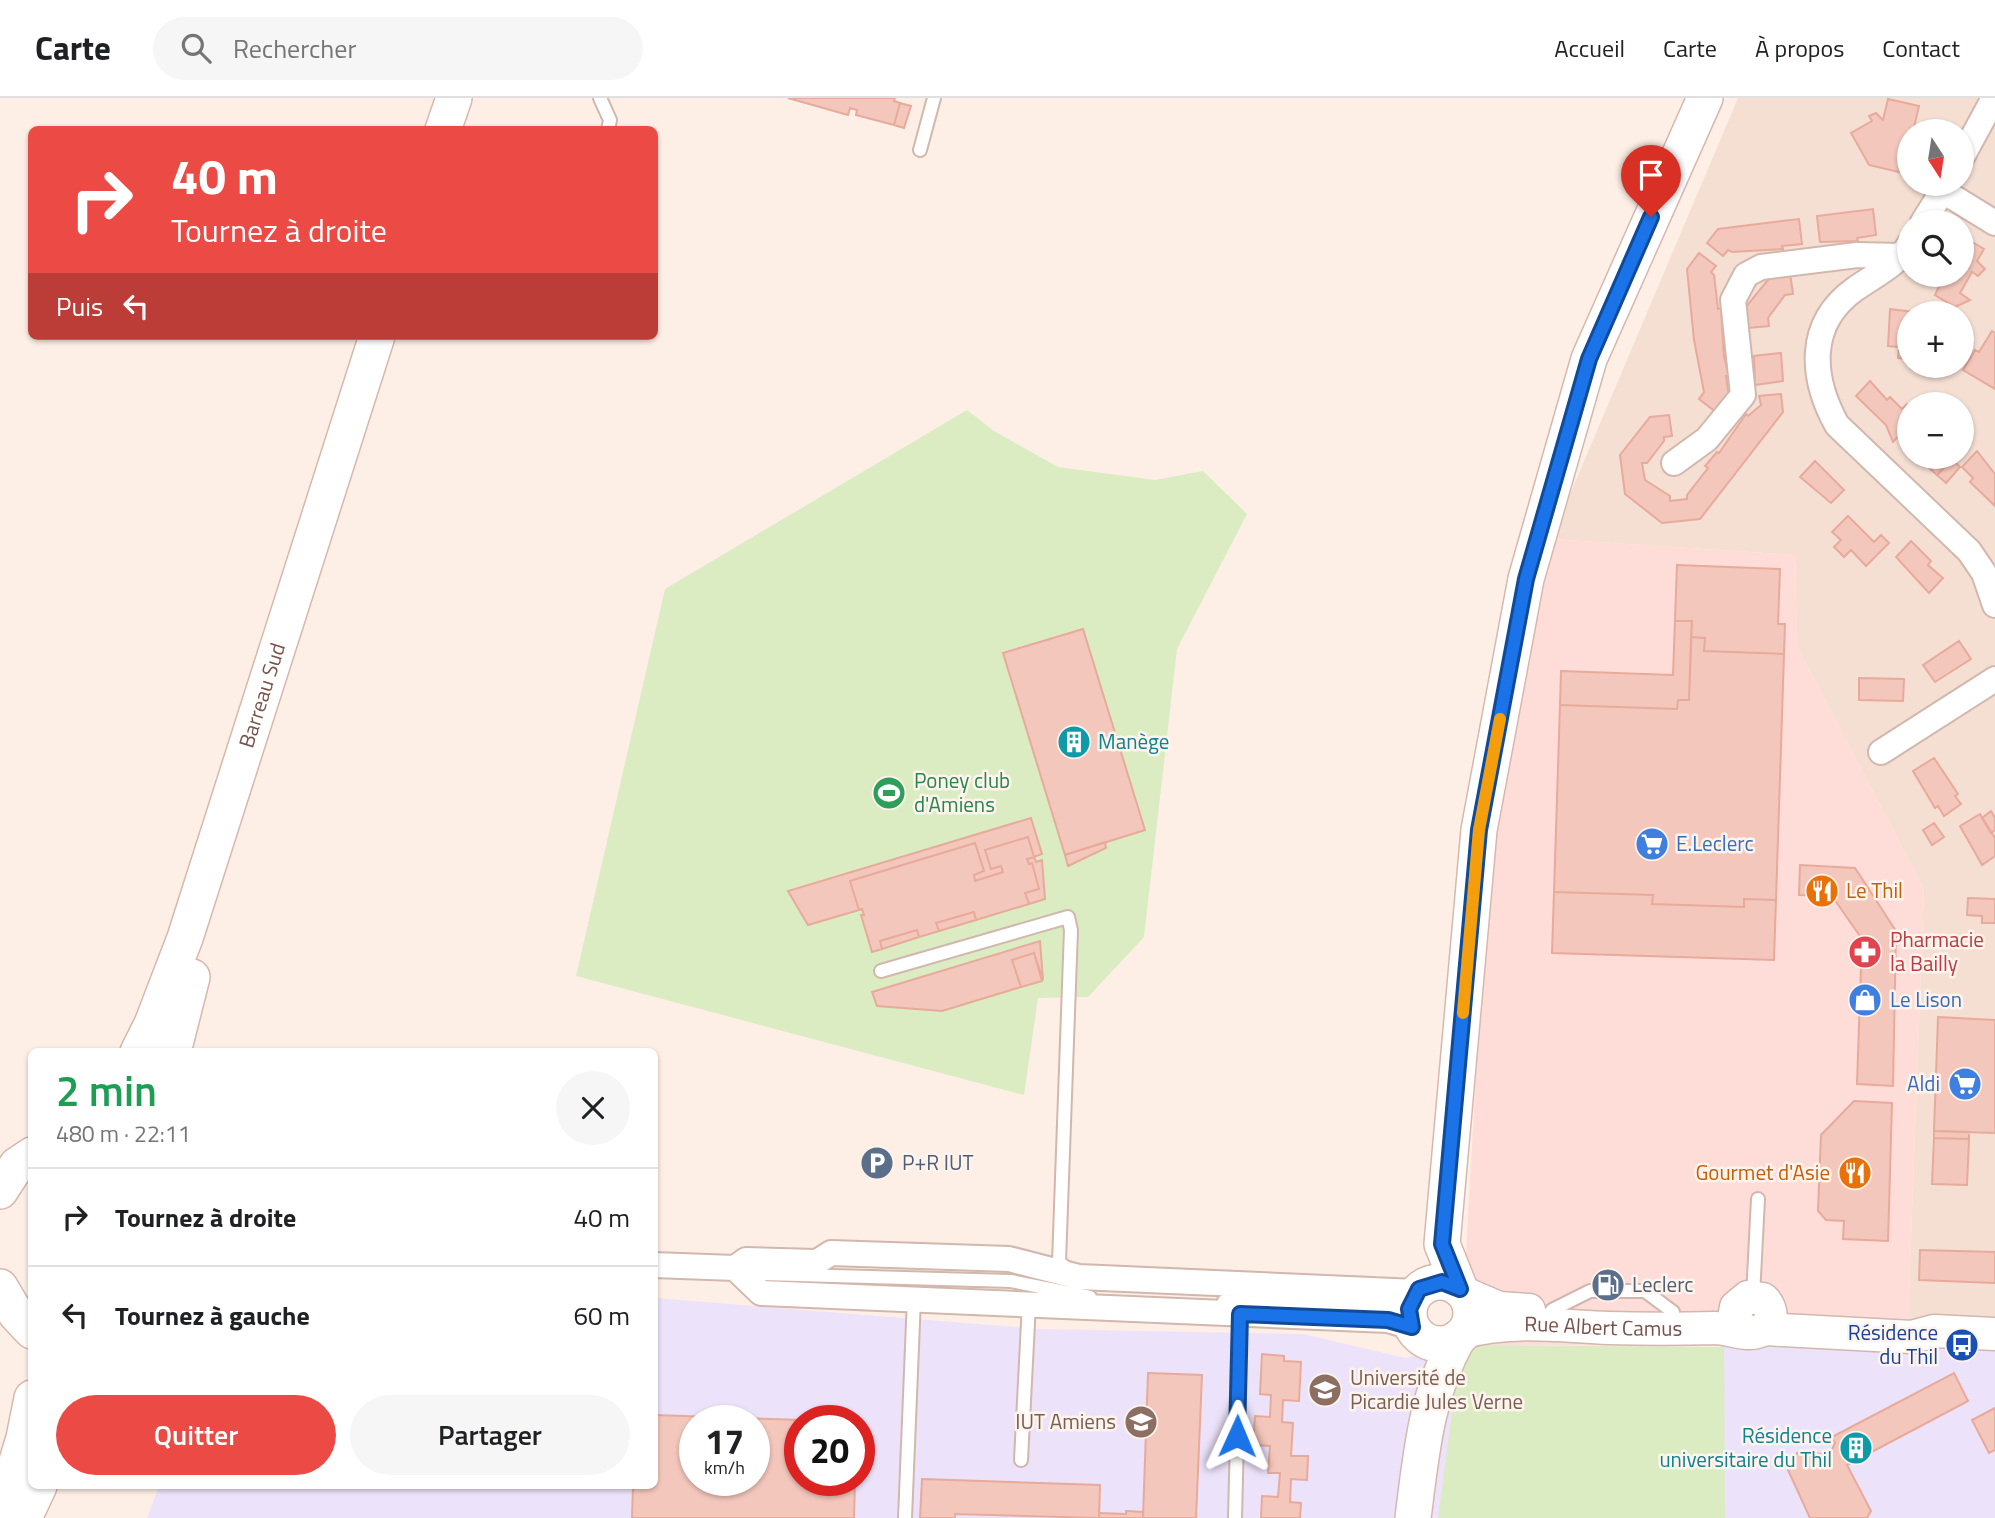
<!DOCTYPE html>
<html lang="fr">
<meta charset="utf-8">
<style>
:root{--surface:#fff;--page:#f6f6f6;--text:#202124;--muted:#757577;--line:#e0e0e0;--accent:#ec4b45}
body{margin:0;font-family:"Titillium Web",sans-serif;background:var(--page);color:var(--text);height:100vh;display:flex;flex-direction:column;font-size:26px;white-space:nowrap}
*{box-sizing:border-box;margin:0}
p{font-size:23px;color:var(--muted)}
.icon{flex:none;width:38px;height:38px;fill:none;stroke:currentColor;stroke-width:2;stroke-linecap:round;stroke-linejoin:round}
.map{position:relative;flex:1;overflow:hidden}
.drawer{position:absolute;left:28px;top:950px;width:630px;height:441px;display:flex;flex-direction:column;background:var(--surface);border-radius:10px;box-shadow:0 2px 5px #0004}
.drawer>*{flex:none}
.top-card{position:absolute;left:28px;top:28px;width:630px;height:214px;border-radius:10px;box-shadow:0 2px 5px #0004;background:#ec4b45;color:#fff;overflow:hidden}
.needle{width:46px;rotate:168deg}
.buttons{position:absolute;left:1897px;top:21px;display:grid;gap:14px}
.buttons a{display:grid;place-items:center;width:77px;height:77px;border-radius:50%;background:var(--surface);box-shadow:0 2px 5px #0004;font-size:35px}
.speed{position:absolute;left:679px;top:1307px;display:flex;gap:14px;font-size:35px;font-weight:700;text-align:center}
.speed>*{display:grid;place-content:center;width:91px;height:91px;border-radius:50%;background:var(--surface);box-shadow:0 2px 5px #0004;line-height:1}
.speed small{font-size:18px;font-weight:400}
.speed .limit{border:10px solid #d22;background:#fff;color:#111}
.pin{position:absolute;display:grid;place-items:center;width:60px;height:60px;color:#fff;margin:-72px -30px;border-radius:50% 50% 50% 0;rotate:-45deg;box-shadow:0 0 7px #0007}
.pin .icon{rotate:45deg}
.me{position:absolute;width:77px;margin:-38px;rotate:1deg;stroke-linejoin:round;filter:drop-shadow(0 0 5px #0008)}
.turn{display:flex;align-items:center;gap:24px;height:147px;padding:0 28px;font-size:32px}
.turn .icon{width:91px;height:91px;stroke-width:2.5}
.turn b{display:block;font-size:49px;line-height:60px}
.then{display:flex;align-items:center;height:66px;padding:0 28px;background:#0003;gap:14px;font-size:26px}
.round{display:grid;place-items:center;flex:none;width:74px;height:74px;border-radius:37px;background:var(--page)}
.summary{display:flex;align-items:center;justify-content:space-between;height:119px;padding:0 28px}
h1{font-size:42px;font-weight:600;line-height:52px;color:#1e9e55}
.primary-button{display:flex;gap:14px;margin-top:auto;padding:14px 28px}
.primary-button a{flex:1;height:80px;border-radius:42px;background:var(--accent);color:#fff;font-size:28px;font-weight:600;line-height:80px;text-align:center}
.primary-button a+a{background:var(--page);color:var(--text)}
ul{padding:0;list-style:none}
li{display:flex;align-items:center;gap:21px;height:98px;padding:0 28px;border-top:2px solid var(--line)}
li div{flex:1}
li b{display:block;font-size:26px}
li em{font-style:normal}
header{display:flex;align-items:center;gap:42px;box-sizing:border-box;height:98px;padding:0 35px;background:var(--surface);border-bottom:2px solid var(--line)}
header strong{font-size:33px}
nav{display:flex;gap:38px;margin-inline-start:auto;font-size:24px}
.search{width:490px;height:63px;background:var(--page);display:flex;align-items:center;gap:18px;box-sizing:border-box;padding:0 24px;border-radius:38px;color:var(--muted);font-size:26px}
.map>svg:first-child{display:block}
.residential{fill:#f5dfd3;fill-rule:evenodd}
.commercial{fill:#feddd9}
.education{fill:#ece2fa;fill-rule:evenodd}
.green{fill:#dbecc3}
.building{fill:#f4c7bc;stroke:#e7aa9b;stroke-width:2;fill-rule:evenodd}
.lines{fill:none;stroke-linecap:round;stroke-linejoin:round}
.service-casing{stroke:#d2b7ad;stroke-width:16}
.minor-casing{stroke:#d2b7ad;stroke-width:28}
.tertiary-casing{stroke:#d2b7ad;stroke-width:35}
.secondary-casing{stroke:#d8b7ad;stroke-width:38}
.service{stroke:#fff;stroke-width:12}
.minor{stroke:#fff;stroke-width:24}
.tertiary{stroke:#fff;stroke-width:32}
.secondary{stroke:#fff;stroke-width:35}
.route-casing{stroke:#114b97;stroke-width:18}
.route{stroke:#1a73e8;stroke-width:12}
.slow{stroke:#f59e0b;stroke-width:12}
.labels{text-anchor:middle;stroke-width:5;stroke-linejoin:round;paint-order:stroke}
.street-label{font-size:21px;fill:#785149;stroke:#fff4ed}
.culture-label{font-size:21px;fill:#0d838f;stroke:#fff4ed;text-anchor:start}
.leisure-label{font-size:21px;fill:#27864d;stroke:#fff4ed;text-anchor:start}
.shop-label{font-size:21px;fill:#366cbe;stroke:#fff4ed;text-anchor:start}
.food-label{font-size:21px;fill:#c56008;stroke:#fff4ed;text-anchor:start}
.health-label{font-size:21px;fill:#be3a42;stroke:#fff4ed;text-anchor:start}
.service-label{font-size:21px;fill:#4e5e75;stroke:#fff4ed;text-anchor:start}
.transit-label{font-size:21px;fill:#164399;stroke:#fff4ed;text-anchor:end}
.education-label{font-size:21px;fill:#785e54;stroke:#fff4ed;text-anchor:start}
</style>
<header>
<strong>Carte</strong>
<div class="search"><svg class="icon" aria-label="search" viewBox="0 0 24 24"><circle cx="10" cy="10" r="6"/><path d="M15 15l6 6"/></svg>Rechercher</div>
<nav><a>Accueil</a><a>Carte</a><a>À propos</a><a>Contact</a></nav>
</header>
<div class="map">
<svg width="1995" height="1420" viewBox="0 0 1995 1420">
<rect width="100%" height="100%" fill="#fdefe5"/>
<!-- residential -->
<path class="residential" d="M1738,0H1995V1251L1907,1248L1924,791L1797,548L1795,457L1551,441ZM1909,33H1962V86H1909ZM1909,124H1962V177H1909ZM1909,215H1962V268H1909ZM1909,306H1962V359H1909Z"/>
<!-- commercial -->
<path class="commercial" d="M1551,441L1795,457L1797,548L1924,791L1907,1248L1461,1247L1487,773Z"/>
<!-- education -->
<path class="education" d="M655,1200L1039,1231L1303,1236L1405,1260L1461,1247L1995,1251V1420H147L159,1388H654ZM695,1323H754V1382H695ZM800,1323H859V1382H800Z"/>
<!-- green -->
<path class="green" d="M967,312L994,333L1058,369L1155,382L1203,373L1247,416L1177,551L1144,839L1088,899L1038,900L1024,997L576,878L665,491Z
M1461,1247L1724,1249L1725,1420H1438Z"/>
<!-- building -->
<path class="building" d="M788,0H895L894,3L900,5L894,27L856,17L857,12L850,10L848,17Z
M1888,1L1919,8L1913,33H1909L1903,75L1869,67L1851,35L1872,23L1869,18L1876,15L1883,22Z
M900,5L911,8L904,30L894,27Z
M1873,111L1876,137L1857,140L1858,143L1820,144L1817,118Z
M1799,121L1802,146L1782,148L1783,151L1732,154L1728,152L1723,158L1707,145L1718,131Z
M1964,139L1984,151L1977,163L1985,171L1978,178L1972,174L1960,195L1970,202L1955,209L1935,197L1944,177H1962Z
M1699,155L1716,168L1711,174L1714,177L1718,211L1721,210L1724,259L1729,278H1726L1729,298L1716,314L1699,301L1704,294L1694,242L1687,171Z
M1790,175L1793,196L1785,197L1768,220L1769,228L1748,230L1745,210L1771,178Z
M1890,211L1914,214L1909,215V261L1898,260L1899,249L1888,248Z
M1992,233L1995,235V291L1963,272L1975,252L1979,254Z
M1781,255L1783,283L1755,287L1754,258Z
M1870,283L1887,302L1890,299L1902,311L1907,306L1909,308V318L1904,324L1908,328L1893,344L1886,327L1856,298Z
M1781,296L1783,314L1700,421L1662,425L1625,396L1620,357L1650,319L1669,317L1672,338L1664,339V343L1647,365H1642L1645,382L1670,398V403L1687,401V397L1708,370L1705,368L1717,354L1719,355L1746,316L1748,318L1761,307L1759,298Z
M1977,353L1995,376V408L1970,384L1973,380L1962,369Z
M1917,359H1950L1953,361L1937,377Z
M1952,361L1960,369L1946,385L1937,377Z
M1815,363L1844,392L1831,405L1800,379Z
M1848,418L1874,444L1881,437L1889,445L1866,468L1851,452L1844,459L1834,449L1841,442L1832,434Z
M1911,443L1931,463L1928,467L1943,480L1929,495L1896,459Z
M1677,467L1780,471L1778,526H1785L1784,556L1704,553L1705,540L1691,539L1692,523H1675Z
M1675,523H1692L1689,602H1678L1677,611L1560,607L1561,573L1673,577Z
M1083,531L1145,732L1065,757L1003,555Z
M1691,539L1705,540L1704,553L1784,556L1776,802L1744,801V809L1652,806L1653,797L1554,794L1560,607L1677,611L1678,602H1689Z
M1959,543L1971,561L1935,584L1923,567Z
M1859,580L1904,581L1903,603L1859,602Z
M1934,660L1958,696L1955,698L1961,706L1944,718L1938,708L1935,710L1913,673Z
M1991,713L1995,720V732L1991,735L1982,720Z
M1980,716L1995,740V758L1982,767L1960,728Z
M1031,720L1042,756L1034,759L1028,739L985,752L991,771L1001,768L1003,774L975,783L974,777L984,773L975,745L850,783L859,812L808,827L788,793Z
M1934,725L1944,739L1932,747L1923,732Z
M1028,739L1034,759L1027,761L1029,766L1032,765L1039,791L1025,795L1029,806L976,822L974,814L936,825L939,833L919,839L917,832L880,843L882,851L872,854L861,817H864L862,811L859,812L850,783L975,745L984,773L974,777L975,783L1003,774L1001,768L991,771L985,752Z
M1105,744L1106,750L1068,768L1065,757Z
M1034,759L1036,764L1042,762L1045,801L1029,806L1025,795L1039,791L1032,765L1029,766L1027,761Z
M1800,767L1855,770L1896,833L1893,988L1857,986L1862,841L1832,798L1799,797Z
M1554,794L1653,797L1652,806L1744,809V801L1776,802L1774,862L1552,855Z
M1968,800L1995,801V825H1982V818L1967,817Z
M974,814L976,822L939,833L936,825Z
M917,832L919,839L882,851L880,843Z
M1040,843L1043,882L1034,855L1012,862L1021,889L942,913L877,908L872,894Z
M1034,855L1042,883L1021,889L1012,862Z
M1938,919L1995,922V1035L1934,1033Z
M1854,1003L1892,1005L1888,1143L1843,1141L1844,1123L1826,1122L1818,1113L1821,1037Z
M1934,1033L1969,1034V1041L1934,1040Z
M1934,1040L1969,1041L1967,1087L1932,1086Z
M1920,1152L1995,1154V1185L1919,1182Z
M1262,1256L1284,1258V1263L1301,1264L1299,1303L1283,1302L1282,1324L1293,1325L1291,1358H1308L1307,1382L1291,1381L1290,1404L1301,1405L1300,1420H1261L1262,1398L1278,1399L1280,1375H1268L1270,1348L1253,1347L1255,1318L1270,1319L1271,1297L1260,1296Z
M1148,1275L1202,1277L1196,1420H1143Z
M1954,1275L1968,1303L1847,1367L1871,1413L1867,1420H1810L1788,1372L1797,1355L1830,1356L1835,1345L1832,1339Z
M1995,1310V1352L1989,1355L1972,1322Z
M654,1317L802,1322L800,1323V1382H855L854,1420H632L633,1388H654ZM695,1323H754V1382H695Z
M922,1381L1100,1387L1099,1420L955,1416V1420H920Z
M1126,1413L1143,1414V1420H1099V1415L1126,1416Z"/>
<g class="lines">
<defs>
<path id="service" d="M600,0L610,22L608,32
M920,52L934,0
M881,873L1068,819L1071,832L1059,1164L1068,1171
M743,1172L763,1176L1011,1183L1090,1199
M1753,1198L1758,1101
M1224,1203L1409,1211
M1552,1212L1590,1193H1645L1673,1214
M1021,1362L1029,1205
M905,1420L914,1200
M1235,1420L1240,1216"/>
<path id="minor" d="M1962,59L1994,0
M1943,93L1995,125
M1923,124L1947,86
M1909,147C1896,168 1875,177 1855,191C1806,226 1811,280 1837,327L1969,453L1984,475L1995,507
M1674,365L1707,341L1743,297L1733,202L1746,177L1761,169L1857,157L1902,158
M1881,654L1995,581
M654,1167L735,1170L761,1195L1388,1222L1412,1229
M735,1170L746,1162L817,1164L831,1155L1009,1161L1079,1179L1416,1194"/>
<g id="tertiary">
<path d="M1464,1195L1499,1210L1529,1212"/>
<path d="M1764,1231L1912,1239L1934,1233L1995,1236"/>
<path id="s1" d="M1464,1234C1512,1221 1559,1228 1608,1230C1644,1231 1679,1231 1715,1230C1728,1230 1745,1238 1757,1234C1774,1230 1774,1211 1763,1201L1748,1199L1736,1209L1734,1220L1745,1234"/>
</g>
<g id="secondary">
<path d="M443,32L454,0"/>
<path id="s2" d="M138,954L152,926L185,840L377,238"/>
<path d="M173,954L192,879"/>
<path d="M0,1093L17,1067L32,1057"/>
<circle cx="1440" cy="1215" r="31"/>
<path d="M0,1189L16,1216L32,1233"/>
<path d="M1460,1191L1442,1146L1479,732L1526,481L1589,261L1705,0"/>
<path d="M0,1420L24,1340L32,1300"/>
<path d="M24,1420L39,1388"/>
<path d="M1413,1420C1421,1357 1426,1296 1458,1240"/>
</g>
</defs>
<!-- service casing -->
<use href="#service" class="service-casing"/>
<!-- minor casing -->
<use href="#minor" class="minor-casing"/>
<!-- tertiary casing -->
<use href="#tertiary" class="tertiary-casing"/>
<!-- secondary casing -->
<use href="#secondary" class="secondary-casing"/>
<!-- service -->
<use href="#service" class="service"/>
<!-- minor -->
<use href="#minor" class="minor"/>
<!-- tertiary -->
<use href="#tertiary" class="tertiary"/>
<!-- secondary -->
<use href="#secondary" class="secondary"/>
</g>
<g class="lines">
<defs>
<path id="route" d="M1237,1338L1240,1216L1388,1222L1412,1229L1409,1211L1419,1191L1442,1184L1460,1191L1442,1146L1479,732L1526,481L1589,261L1651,119"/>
</defs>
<!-- route casing -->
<use href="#route" class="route-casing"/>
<!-- route -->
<use href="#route" class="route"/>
<!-- slow -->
<path class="slow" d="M1463,915L1479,732L1500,621"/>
</g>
<!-- icons -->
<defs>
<symbol id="building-disc" viewBox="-11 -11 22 22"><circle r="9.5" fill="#0f9aa8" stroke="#fff4ed"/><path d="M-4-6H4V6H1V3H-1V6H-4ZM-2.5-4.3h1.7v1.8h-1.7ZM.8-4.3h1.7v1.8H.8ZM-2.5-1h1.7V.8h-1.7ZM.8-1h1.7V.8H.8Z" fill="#fff"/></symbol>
<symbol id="stadium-disc" viewBox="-11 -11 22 22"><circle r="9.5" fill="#2e9e5b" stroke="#fff4ed"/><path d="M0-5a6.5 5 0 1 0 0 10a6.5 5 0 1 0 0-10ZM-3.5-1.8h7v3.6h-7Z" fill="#fff"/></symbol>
<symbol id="supermarket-disc" viewBox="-11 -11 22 22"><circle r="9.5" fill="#3f7fe0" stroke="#fff4ed"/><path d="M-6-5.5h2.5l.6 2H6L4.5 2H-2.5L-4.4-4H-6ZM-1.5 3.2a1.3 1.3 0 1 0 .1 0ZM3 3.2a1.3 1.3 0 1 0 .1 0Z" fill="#fff"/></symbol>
<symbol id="restaurant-disc" viewBox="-11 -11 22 22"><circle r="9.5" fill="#e8710a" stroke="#fff4ed"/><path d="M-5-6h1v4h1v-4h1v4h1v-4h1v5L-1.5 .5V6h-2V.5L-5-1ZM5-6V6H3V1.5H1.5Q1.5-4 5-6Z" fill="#fff"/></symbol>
<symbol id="pharmacy-disc" viewBox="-11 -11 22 22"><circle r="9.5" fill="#e0444e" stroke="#fff4ed"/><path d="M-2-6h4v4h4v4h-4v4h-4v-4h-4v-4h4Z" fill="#fff"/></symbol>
<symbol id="shop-disc" viewBox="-11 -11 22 22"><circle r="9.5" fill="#3f7fe0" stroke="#fff4ed"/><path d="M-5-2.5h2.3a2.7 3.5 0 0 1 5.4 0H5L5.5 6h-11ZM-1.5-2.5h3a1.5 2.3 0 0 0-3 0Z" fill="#fff"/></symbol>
<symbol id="parking-disc" viewBox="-11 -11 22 22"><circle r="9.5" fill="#5c6f8a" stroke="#fff4ed"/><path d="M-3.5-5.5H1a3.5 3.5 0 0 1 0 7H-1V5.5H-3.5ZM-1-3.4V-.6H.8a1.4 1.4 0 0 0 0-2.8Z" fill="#fff"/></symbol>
<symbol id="fuel-disc" viewBox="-11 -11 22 22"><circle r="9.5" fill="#5c6f8a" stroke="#fff4ed"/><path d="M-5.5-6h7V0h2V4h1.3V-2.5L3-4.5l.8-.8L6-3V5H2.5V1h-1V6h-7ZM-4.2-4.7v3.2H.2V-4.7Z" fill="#fff"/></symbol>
<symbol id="bus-disc" viewBox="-11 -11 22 22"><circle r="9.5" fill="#1a4fb4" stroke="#fff4ed"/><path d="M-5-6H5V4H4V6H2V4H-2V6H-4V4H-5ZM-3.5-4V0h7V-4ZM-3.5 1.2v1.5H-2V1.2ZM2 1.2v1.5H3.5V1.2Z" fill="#fff"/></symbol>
<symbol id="university-disc" viewBox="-11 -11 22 22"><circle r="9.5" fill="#8d6e63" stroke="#fff4ed"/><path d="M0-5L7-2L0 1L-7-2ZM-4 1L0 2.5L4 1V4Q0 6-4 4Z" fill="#fff"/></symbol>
</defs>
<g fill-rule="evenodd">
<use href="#building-disc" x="1055" y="625" width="38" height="38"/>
<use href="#stadium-disc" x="870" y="676" width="38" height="38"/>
<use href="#supermarket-disc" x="1633" y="727" width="38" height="38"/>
<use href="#restaurant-disc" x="1803" y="774" width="38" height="38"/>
<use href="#pharmacy-disc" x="1846" y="835" width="38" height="38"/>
<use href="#shop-disc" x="1846" y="883" width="38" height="38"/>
<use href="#supermarket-disc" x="1946" y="967" width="38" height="38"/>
<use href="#parking-disc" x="858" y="1046" width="38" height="38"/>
<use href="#restaurant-disc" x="1836" y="1056" width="38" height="38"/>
<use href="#fuel-disc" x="1589" y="1168" width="38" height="38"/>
<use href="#bus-disc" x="1943" y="1228" width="38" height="38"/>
<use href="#university-disc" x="1306" y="1273" width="38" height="38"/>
<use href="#university-disc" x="1122" y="1305" width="38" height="38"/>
<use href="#building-disc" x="1837" y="1331" width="38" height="38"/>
</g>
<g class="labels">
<!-- street labels -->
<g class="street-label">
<text dy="7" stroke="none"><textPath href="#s2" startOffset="378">Barreau Sud</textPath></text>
<text dy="7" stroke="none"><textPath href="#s1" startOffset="140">Rue Albert Camus</textPath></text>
</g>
<!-- culture labels -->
<g class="culture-label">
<text x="1098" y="651">Manège</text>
<text x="1832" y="1345" text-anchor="end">Résidence<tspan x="1832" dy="24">universitaire du Thil</tspan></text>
</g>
<!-- leisure labels -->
<g class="leisure-label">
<text x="914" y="690">Poney club<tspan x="914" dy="24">d'Amiens</tspan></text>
</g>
<!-- shop labels -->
<g class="shop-label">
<text x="1676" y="753">E.Leclerc</text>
<text x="1890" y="909">Le Lison</text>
<text x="1940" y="993" text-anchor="end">Aldi</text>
</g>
<!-- food labels -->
<g class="food-label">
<text x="1846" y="800">Le Thil</text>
<text x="1830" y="1082" text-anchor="end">Gourmet d'Asie</text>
</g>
<!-- health labels -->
<g class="health-label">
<text x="1890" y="849">Pharmacie<tspan x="1890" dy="24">la Bailly</tspan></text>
</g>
<!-- service labels -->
<g class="service-label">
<text x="902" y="1072">P+R IUT</text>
<text x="1632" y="1194">Leclerc</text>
</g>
<!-- transit labels -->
<g class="transit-label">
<text x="1938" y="1242">Résidence<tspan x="1938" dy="24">du Thil</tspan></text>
</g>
<!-- education labels -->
<g class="education-label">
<text x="1350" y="1287">Université de<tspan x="1350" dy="24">Picardie Jules Verne</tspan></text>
<text x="1116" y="1331" text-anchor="end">IUT Amiens</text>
</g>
</g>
</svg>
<div class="buttons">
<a><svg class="needle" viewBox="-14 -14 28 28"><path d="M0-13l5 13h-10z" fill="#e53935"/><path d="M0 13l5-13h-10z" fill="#757577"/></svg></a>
<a><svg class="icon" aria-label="search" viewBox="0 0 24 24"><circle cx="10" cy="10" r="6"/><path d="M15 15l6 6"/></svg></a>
<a>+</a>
<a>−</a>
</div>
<div class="speed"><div>17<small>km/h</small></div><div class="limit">20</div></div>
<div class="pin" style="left:1651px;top:119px;background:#d93025"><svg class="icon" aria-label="arrive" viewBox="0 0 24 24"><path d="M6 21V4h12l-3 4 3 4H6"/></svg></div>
<svg class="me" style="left:1237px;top:1338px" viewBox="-20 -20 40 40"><path d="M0-17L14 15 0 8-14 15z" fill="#1a73e8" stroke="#fff" stroke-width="4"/></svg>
<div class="top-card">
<div class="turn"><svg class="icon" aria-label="right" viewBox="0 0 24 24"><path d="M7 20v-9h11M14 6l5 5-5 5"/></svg><div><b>40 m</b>Tournez à droite</div></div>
<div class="then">Puis<svg class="icon" aria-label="left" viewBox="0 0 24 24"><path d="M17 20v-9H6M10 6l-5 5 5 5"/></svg></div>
</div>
<section class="drawer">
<div class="summary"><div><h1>2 min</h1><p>480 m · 22:11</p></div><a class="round"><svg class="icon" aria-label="close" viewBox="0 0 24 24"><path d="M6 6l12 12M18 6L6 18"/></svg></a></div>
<ul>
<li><svg class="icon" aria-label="right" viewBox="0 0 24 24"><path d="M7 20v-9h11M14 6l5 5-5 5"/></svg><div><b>Tournez à droite</b></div><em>40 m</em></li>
<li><svg class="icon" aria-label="left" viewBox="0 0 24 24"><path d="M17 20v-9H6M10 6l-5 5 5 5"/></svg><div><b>Tournez à gauche</b></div><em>60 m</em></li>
</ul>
<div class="primary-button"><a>Quitter</a><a>Partager</a></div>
</section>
</div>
